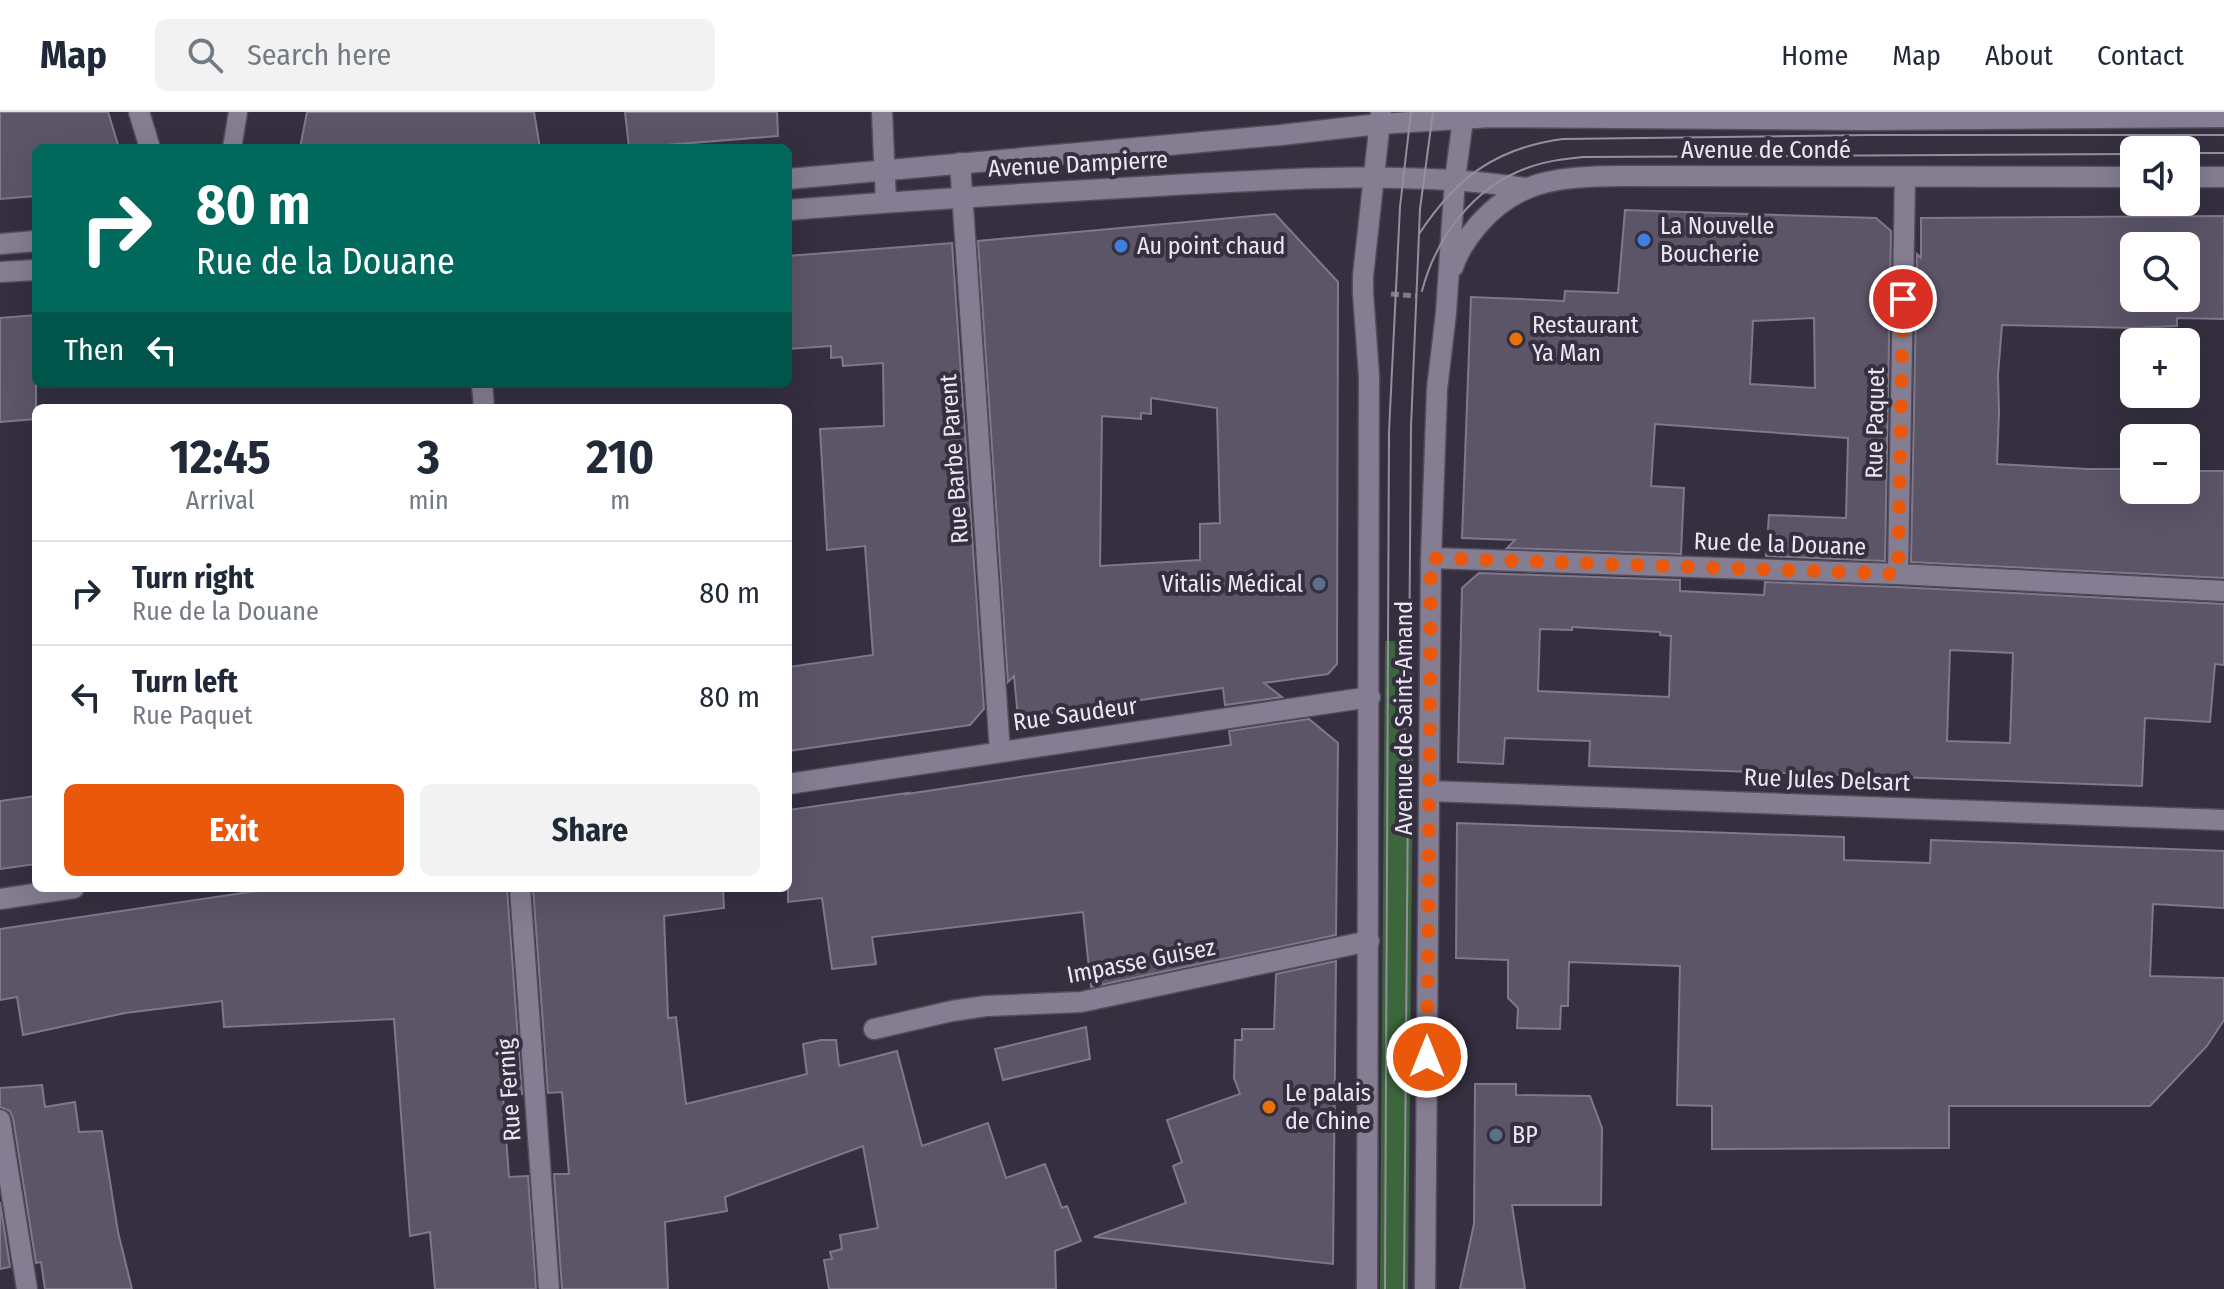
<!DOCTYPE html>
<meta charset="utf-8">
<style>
:root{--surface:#fff;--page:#f2f2f3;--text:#1f2937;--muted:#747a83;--line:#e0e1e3;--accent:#ea580c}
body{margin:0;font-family:"Fira Sans Condensed",sans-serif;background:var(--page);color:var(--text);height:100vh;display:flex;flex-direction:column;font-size:30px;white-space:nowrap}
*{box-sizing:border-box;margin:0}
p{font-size:26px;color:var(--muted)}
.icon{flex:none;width:44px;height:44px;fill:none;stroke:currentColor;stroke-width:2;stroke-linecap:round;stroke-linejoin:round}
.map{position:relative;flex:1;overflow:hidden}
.side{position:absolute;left:32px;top:292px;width:760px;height:488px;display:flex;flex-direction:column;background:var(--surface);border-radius:12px;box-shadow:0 8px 32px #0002}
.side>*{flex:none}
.guide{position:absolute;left:32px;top:32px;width:760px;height:244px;border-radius:12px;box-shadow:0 8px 32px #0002;background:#00695c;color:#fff;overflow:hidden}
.controls{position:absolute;left:2120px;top:24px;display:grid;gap:16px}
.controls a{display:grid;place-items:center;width:80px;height:80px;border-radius:12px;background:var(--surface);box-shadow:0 8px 32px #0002;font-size:40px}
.pin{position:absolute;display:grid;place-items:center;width:68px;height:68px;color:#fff;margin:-34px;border:4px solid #fff;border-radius:50%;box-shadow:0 2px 8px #0007}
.me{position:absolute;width:88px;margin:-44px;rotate:0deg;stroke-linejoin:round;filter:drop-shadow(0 0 6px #0008)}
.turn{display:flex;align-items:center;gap:28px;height:168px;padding:0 32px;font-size:36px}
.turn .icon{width:104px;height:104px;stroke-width:2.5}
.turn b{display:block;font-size:56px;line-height:68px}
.then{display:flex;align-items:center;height:76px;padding:0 32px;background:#0003;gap:16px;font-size:30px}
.eta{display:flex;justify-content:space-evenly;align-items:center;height:136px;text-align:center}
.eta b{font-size:48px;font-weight:700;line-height:56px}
.cta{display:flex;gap:16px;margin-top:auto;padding:16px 32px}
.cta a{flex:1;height:92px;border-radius:12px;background:var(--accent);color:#fff;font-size:32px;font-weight:700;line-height:92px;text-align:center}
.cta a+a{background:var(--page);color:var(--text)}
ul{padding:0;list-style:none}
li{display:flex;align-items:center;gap:24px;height:104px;padding:0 32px;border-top:2px solid var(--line)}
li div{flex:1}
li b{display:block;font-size:30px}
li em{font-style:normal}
header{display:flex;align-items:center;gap:48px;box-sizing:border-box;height:112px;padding:0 40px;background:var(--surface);border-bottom:2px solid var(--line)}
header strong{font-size:38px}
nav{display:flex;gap:44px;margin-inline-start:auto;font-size:28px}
.search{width:560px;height:72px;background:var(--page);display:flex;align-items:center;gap:20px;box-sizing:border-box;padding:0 28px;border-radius:12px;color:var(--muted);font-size:30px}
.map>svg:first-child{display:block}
.green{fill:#3c673c}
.building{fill:#5c5568;stroke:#7f788c;stroke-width:2;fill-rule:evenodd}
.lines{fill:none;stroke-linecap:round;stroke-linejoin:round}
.lane-casing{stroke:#524d5b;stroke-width:21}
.street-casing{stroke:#524d5b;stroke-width:23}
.secondary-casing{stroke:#524d5b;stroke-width:23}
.path{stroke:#7f7a89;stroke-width:5;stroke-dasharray:8 4;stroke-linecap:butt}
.lane{stroke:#857d92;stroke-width:18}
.street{stroke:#857d92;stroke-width:20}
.secondary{stroke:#857d92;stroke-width:20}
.tram{stroke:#938f9d;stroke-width:2}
.route{stroke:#ea580c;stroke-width:14;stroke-dasharray:0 25.2}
.shop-dot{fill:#3f7fe0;stroke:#352f40;stroke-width:3}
.food-dot{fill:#e8710a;stroke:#352f40;stroke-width:3}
.service-dot{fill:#5c6f8a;stroke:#352f40;stroke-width:3}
.labels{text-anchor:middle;stroke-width:8;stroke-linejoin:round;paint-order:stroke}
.street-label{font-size:24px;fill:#eae7f2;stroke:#352f40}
.poi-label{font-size:24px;fill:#eae7f2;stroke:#352f40;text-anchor:start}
</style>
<header>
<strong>Map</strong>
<div class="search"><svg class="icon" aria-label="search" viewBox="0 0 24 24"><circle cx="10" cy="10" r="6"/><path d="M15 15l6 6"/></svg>Search here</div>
<nav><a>Home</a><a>Map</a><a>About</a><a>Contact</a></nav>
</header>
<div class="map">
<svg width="2224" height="1177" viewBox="0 0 2224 1177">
<rect width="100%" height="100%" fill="#352f40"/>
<!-- green -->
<path class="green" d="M1385,529L1414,530L1408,1177H1380Z"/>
<!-- building -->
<path class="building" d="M0,0H108L119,36H36V84L0,87Z
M307,0H534L540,36H300Z
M625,0H777L778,24L629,36Z
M1625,98L1876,106L1891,119L1885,449L1766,444L1769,403L1846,406L1848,326L1655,312L1651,374L1684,376L1681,442L1507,436L1515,428L1462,426L1471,185L1564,189L1565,179L1618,181ZM1814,206L1815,276L1750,272L1753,209Z
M1275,102L1338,170L1337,552L1328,562L1264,571L1282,585L1225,593L1223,576L1018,606L1014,564L1008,570L978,129ZM1151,286L1217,296L1220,411L1200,412V448L1100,454L1102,304L1141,307V301L1151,302Z
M2224,104V207L2177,206V214L2137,216L2002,213L1998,263L1999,300L1997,352L2088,357H2134V378H2186V359H2224V466L1911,450L1917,142L1921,146V106ZM2134,134H2186V186H2134Z
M952,131L984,597L970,613L788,639V555L873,543L865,434L827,438L820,317L884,314L883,251L843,254L842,245L831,246V234L788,237V144Z
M36,203V307L0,310V206Z
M1479,461L1680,468V479L1718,481L1764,483L1765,470L1897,475L2224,492V553L2215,552L2210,610L2145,606L2142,674L1589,654L1590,629L1505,626L1503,652L1458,650L1462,476ZM1572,515L1660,520V523L1671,524L1669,585L1538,579L1540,517L1572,518ZM1950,538L2013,541L2010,631L1947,629Z
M1309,607L1338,631L1336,823L1091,875L1083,800L872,825L876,852L832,857L822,786L788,790V698L908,681L907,682L1231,633L1229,619Z
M36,684V752L0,757V689Z
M1457,711L1844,725V748L1930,751L1931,728L2224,739V796L2153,792L2150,864L2224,866V908L2207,934L2150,994H1949V1036L1712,1037V994L1677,993L1680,854L1569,850L1568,894H1561L1560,917L1517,916L1518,896L1508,886V848L1456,846Z
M277,776H507L522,982L503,983L509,1065L528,1064L536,1177H435L430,1120L410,1124L394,907L224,915L222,889L125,901L23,923L17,885L0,888V817Z
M533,776H723L724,796L664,804L668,906L676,905L686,992L807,962L803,932L821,928H836L839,954L897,939L922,1034L988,1011L1006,1066L1045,1052L1062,1096L1067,1094L1081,1129L1055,1139L1056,1177H829L824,1148L832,1147L830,1140L842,1137L840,1123L878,1116L863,1034L725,1085L727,1099L665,1110L668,1177H562L554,1062H569L562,980L548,981Z
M1336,849L1333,1152L1094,1125L1186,1091L1173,1054L1182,1050L1167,1008L1240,982L1234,966L1235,928H1242V917H1274L1276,862Z
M1086,915L1090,947L1003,968L995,937Z
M1475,972H1516V983L1590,984L1602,1016L1601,1093H1512L1525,1177H1460L1474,1112Z
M42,973L45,995L75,990L79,1020L102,1019L118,1120L132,1177H45L41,1150L36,1151L13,1006L10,999L0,995V976Z
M0,1090L10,1155L0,1157Z"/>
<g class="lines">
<defs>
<path id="lane" d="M232,36L238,0"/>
<path id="street" d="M139,0L150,36
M882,0L886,90
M960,51L1000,640
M482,272L484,296
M1431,446L1898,462L2224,479
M1898,462L1905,65
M788,672L1370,585
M1429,679L2224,708
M520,776L549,1177
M0,787L74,776
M874,917L952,899L986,894L1081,890L1369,829
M0,1008L27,1177"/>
<path id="secondary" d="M2186,65H2224
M788,67L1281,23L1379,12L1491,5L1869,8L2224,5
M788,98C911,88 1034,81 1157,74C1280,67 1405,58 1526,76
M0,132L36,129
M1453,155C1458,139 1468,125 1479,112C1520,65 1564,65 1623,64L2134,65
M0,160L36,158
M1367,1177L1369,264L1363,181V164L1381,0
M1425,1177L1431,446L1437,277L1446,201L1455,67L1464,0"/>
</defs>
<!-- lane casing -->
<use href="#lane" class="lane-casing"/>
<!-- street casing -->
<use href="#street" class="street-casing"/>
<!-- secondary casing -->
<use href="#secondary" class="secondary-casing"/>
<!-- path -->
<path class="path" d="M1391,182L1417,184"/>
<!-- lane -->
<use href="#lane" class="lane"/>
<!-- street -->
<use href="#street" class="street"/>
<!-- secondary -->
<use href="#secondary" class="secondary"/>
<!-- tram -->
<path class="tram" d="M2186,41H2224
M1419,122C1456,66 1495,36 1563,27L1869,23H2224
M1422,179C1436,125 1474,75 1527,56C1545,49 1564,47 1583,45L2134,42
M1385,1177L1389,320L1400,95L1411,0
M1404,1177L1411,315L1420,97L1433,0"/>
</g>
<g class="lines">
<!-- route -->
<path class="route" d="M1427,945L1431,446L1898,462L1903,187"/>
</g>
<!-- markers -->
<g class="shop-dot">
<circle cx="1644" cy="128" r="8"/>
<circle cx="1121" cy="134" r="8"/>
</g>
<g class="food-dot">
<circle cx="1516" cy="227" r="8"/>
<circle cx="1269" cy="995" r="8"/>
</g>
<g class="service-dot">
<circle cx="1319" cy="472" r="8"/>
<circle cx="1496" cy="1023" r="8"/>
</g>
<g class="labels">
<!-- street labels -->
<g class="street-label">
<text x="1766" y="46">Avenue de Condé</text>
<text transform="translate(1078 52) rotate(-3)" y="8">Avenue Dampierre</text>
<text transform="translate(1875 311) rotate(-89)" y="8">Rue Paquet</text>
<text transform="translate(954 347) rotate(-94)" y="8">Rue Barbe Parent</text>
<text transform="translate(1780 432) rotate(2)" y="8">Rue de la Douane</text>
<text transform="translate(1075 602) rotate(-8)" y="8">Rue Saudeur</text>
<text transform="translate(1404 606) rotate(-90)" y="8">Avenue de Saint-Amand</text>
<text transform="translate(1827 668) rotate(2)" y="8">Rue Jules Delsart</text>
<text transform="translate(1141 849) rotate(-11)" y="8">Impasse Guisez</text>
<text transform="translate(509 978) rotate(-94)" y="8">Rue Fernig</text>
</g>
<!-- poi labels -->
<g class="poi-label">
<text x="1660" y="122">La Nouvelle<tspan x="1660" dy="28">Boucherie</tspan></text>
<text x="1137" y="142">Au point chaud</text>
<text x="1532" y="221">Restaurant<tspan x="1532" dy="28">Ya Man</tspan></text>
<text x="1303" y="480" text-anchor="end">Vitalis Médical</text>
<text x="1285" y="989">Le palais<tspan x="1285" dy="28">de Chine</tspan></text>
<text x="1512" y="1031">BP</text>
</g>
</g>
</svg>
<div class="controls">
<a><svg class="icon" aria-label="sound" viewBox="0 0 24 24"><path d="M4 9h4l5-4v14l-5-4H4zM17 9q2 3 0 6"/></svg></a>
<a><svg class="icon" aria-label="search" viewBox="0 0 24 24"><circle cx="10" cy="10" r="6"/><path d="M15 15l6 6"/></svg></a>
<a>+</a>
<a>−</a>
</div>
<div class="pin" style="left:1903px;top:187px;background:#d93025"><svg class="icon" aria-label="arrive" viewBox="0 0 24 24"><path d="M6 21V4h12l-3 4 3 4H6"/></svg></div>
<svg class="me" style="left:1427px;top:945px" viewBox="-20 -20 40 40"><circle r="17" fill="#ea580c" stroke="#fff" stroke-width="3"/><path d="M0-11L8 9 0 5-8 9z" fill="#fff"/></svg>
<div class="guide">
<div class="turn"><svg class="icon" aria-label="right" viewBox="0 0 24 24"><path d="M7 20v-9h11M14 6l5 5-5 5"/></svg><div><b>80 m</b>Rue de la Douane</div></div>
<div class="then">Then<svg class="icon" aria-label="left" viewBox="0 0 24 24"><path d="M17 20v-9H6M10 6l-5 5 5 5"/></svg></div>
</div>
<section class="side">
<div class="eta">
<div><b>12:45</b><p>Arrival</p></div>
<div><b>3</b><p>min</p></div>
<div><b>210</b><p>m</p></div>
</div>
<ul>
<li><svg class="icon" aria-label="right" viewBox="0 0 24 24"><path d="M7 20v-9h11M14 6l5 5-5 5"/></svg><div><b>Turn right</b><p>Rue de la Douane</p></div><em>80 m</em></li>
<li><svg class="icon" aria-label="left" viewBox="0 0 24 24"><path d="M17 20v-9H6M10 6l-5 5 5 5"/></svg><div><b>Turn left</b><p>Rue Paquet</p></div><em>80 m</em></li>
</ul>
<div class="cta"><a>Exit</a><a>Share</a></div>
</section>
</div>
